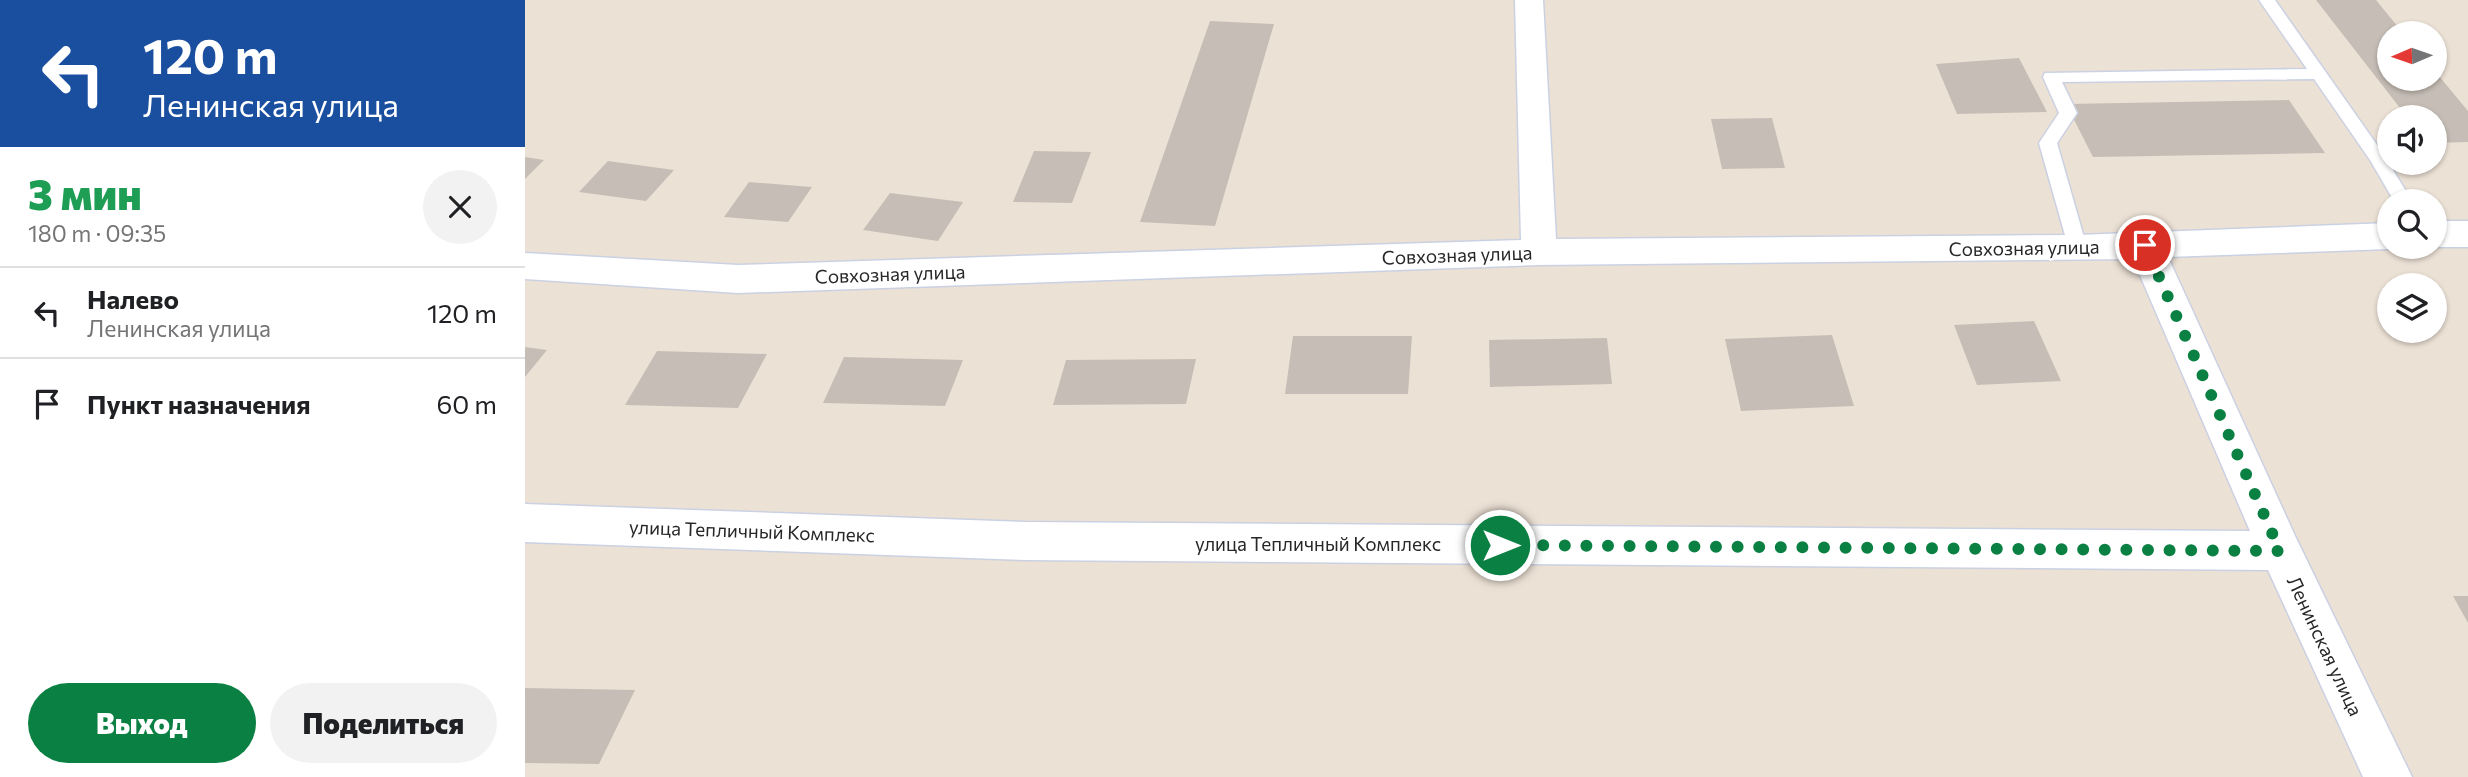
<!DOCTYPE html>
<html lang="ru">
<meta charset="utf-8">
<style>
:root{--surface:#fff;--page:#f2f2f2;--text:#202124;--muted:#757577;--line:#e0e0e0;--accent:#0b8043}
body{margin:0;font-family:Commissioner,sans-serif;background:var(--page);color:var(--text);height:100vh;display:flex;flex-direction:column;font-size:26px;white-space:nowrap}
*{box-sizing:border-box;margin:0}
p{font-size:23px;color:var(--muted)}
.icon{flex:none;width:38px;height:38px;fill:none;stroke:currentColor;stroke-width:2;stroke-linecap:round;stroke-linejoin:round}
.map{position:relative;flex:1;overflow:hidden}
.panel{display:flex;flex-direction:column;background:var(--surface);width:525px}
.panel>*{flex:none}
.guide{background:#1a4fa0;color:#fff;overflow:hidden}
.needle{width:46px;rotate:268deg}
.tools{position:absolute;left:1852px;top:21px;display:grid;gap:14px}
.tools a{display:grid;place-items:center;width:70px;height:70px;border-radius:50%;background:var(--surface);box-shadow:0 2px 5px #0004;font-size:35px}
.pin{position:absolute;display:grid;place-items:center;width:60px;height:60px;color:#fff;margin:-30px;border:4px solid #fff;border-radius:50%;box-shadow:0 2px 7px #0007}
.me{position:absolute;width:77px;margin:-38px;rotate:90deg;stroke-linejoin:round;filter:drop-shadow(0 0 5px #0008)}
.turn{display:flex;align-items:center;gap:24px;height:147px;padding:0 28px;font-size:32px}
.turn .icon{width:91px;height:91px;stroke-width:2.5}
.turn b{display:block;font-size:49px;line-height:60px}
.round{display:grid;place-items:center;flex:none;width:74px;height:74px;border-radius:37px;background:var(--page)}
.overview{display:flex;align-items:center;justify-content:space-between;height:119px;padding:0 28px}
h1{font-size:42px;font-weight:800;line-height:52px;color:#1e9e55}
.button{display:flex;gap:14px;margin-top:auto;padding:14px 28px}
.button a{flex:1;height:80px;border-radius:42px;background:var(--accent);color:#fff;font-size:28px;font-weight:800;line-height:80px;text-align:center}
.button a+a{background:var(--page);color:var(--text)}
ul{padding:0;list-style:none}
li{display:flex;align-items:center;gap:21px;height:91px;padding:0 28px;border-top:2px solid var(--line)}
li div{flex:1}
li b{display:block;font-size:26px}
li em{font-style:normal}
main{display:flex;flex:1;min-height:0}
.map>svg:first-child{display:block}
.building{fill:#c6beb6}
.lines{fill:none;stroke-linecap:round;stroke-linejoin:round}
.lane-casing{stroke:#cbd1e2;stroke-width:3}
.street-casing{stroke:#cbd1e2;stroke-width:3}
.lane{fill:#fff;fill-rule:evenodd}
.street{fill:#fff;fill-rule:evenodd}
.route{stroke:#0b8043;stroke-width:12;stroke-dasharray:0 21.6}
.labels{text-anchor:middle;stroke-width:5;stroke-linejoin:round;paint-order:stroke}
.street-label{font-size:19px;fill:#272727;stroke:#fff}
</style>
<main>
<section class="panel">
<div class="guide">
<div class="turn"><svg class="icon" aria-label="left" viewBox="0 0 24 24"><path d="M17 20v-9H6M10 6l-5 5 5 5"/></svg><div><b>120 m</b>Ленинская улица</div></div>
</div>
<div class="overview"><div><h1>3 мин</h1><p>180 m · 09:35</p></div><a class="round"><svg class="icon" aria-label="close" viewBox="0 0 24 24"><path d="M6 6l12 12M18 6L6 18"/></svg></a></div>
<ul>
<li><svg class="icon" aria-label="left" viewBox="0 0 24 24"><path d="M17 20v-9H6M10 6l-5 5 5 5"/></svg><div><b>Налево</b><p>Ленинская улица</p></div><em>120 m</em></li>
<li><svg class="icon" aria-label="arrive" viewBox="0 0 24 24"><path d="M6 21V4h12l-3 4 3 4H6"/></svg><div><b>Пункт назначения</b></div><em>60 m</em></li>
</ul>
<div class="button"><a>Выход</a><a>Поделиться</a></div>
</section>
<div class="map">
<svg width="1943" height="777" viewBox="0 0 1943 777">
<rect width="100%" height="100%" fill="#ece1d5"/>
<!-- building -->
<path class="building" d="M1791,0H1851L1878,33H1864V79H1909V70L1943,111V142L1909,143V117H1882Z
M685,21L749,24L690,226L615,222Z
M1494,58L1522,112L1432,114L1411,64Z
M1764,100L1800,153L1568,157L1541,104Z
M1247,118L1260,168L1197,169L1186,119Z
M509,151L566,152L547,203L488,202Z
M0,157L19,160L0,179Z
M83,161L149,170L121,201L54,192Z
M224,182L287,187L263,222L199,217Z
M365,193L438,202L413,241L338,230Z
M1509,321L1536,381L1452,385L1429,325Z
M1307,335L1329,406L1216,411L1200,339Z
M768,336H887L883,394H760Z
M1082,338L1087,384L965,387L964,340Z
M0,347L22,350L0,377Z
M132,351L242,354L213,408L100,405Z
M319,357L438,360L420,406L298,403Z
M671,359L661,404L528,405L541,360Z
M1928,596H1943V623Z
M0,688L110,690L74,764L0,763Z"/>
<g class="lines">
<defs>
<path id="lane" d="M1734,0H1750L1857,152L1887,201H1869L1845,160L1789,79L1537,82L1552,113L1532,143L1562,248L1559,253H1545L1514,143L1534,113L1518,77L1520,73L1782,69Z"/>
<path id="street" d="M990,0H1018L1031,239L1552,235L1864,223V247H1871L1864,249L1643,257L1771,538L1887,777H1838L1743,570L501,560L0,542V504L501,522L1725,531L1608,259L1014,265L213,293L0,279V253L213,265L996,240Z
M1909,221H1943V247H1909Z"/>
</defs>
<!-- lane casing -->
<use href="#lane" class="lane-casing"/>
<!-- street casing -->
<use href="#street" class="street-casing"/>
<!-- lane -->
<use href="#lane" class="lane"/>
<!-- street -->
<use href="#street" class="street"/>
</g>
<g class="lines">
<!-- route -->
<path class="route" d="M975,545L1755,551L1620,245"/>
</g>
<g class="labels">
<!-- street labels -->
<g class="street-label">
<text transform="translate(1499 248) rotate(-1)" y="7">Совхозная улица</text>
<text transform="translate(932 255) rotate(-2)" y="7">Совхозная улица</text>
<text transform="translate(365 274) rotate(-2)" y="7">Совхозная улица</text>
<text transform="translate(227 531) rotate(2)" y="7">улица Тепличный Комплекс</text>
<text x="793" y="551">улица Тепличный Комплекс</text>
<text transform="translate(1800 646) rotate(65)" y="7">Ленинская улица</text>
</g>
</g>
</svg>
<div class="tools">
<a><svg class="needle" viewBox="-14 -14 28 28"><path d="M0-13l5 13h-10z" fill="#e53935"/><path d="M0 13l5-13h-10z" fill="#757577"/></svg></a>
<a><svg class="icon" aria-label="sound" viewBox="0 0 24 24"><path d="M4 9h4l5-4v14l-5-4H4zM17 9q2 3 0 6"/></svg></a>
<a><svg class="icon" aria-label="search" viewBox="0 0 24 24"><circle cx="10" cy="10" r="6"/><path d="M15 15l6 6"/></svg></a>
<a><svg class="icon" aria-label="layers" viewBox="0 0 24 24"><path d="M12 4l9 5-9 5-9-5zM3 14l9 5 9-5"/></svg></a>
</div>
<div class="pin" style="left:1620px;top:245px;background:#d93025"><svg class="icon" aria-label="arrive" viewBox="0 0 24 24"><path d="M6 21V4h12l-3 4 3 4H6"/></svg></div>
<svg class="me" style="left:975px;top:545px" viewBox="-20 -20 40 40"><circle r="17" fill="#0b8043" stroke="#fff" stroke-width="3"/><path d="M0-11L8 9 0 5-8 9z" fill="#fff"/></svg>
</div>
</main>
